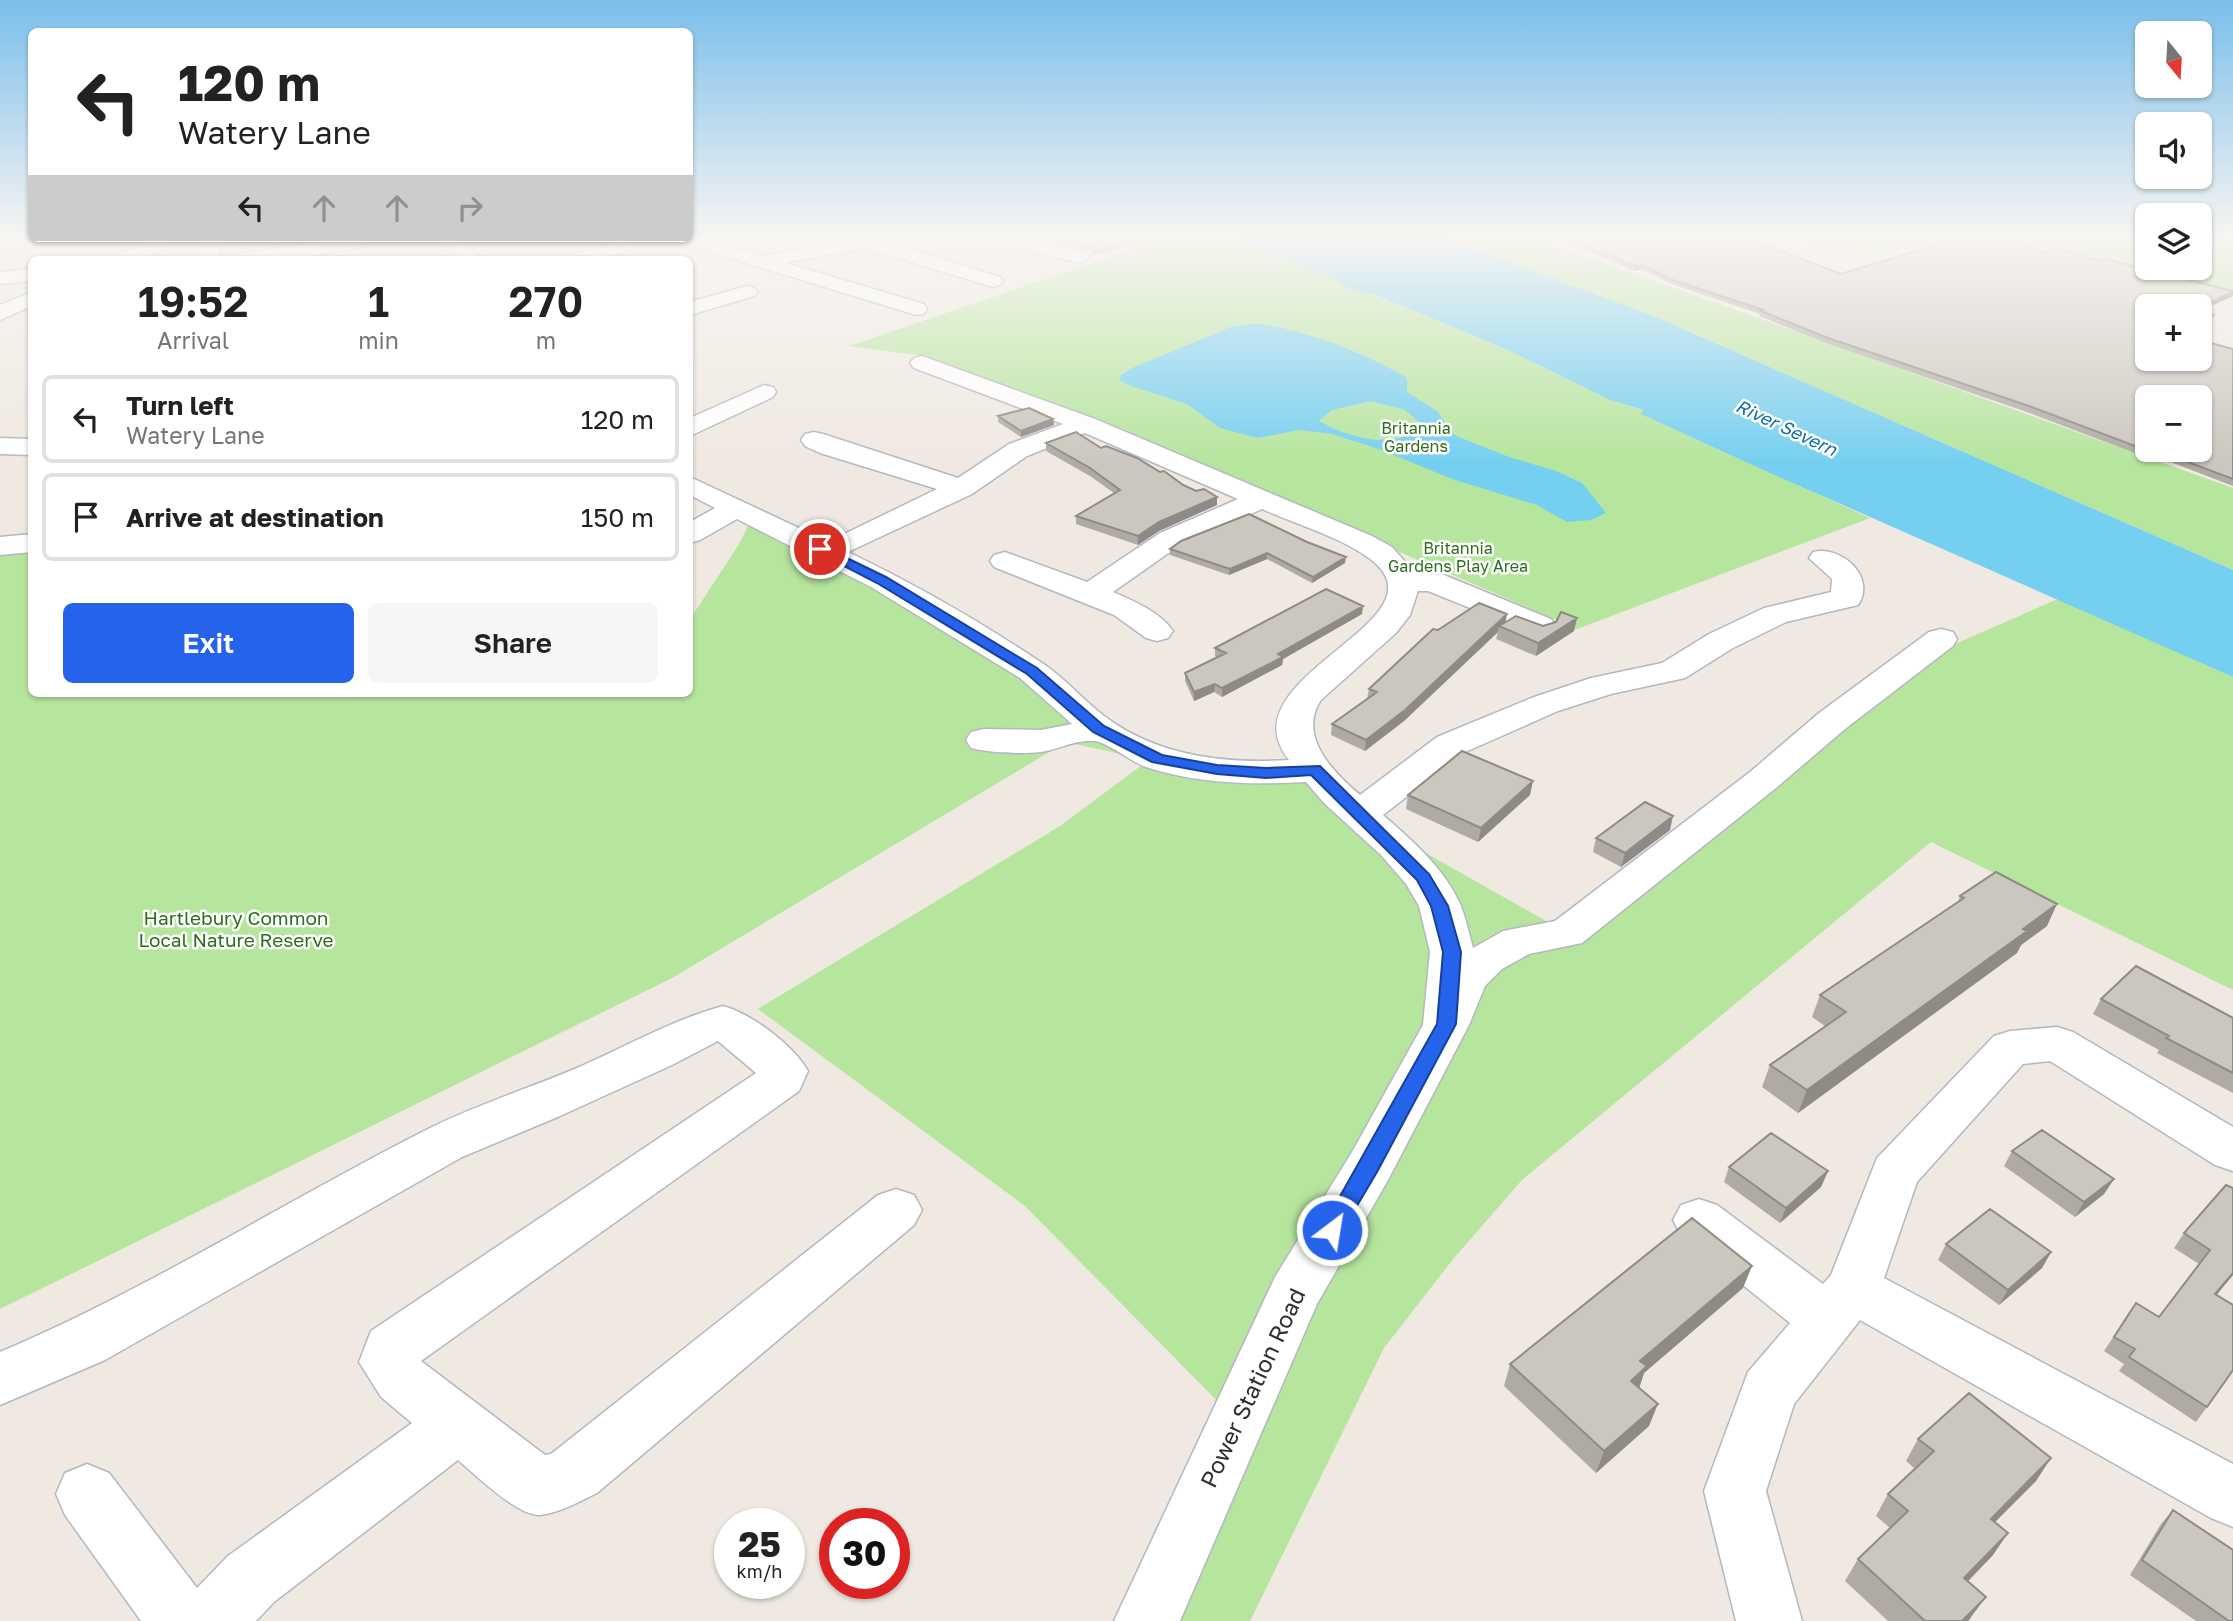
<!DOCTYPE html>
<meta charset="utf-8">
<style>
:root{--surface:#fff;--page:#f6f6f6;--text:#222;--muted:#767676;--line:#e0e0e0;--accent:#2563eb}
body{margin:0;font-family:"Golos Text",sans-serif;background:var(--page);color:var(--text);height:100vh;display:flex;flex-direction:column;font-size:26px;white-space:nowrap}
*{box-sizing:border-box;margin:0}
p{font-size:23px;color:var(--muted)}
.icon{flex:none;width:38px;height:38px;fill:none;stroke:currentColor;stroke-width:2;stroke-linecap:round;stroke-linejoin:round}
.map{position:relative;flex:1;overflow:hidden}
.sheet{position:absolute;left:28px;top:256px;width:665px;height:441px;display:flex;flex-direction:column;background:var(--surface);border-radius:10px;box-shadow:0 2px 5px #0004}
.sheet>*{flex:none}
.top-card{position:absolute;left:28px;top:28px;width:665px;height:214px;border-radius:10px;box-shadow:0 2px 5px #0004;background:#fff;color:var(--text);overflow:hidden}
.needle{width:46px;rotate:162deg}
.tools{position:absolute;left:2135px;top:21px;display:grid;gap:14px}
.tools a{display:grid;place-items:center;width:77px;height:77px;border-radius:10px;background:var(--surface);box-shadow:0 2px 5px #0004;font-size:35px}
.speed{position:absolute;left:714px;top:1508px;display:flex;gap:14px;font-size:35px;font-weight:700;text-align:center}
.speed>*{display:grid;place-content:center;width:91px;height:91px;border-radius:50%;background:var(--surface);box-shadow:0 2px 5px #0004;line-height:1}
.speed small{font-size:18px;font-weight:400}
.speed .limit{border:10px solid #d22;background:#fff;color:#111}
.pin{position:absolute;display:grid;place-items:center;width:60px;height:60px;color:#fff;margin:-30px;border:4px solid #fff;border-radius:50%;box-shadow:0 2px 7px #0007}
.me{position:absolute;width:77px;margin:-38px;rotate:31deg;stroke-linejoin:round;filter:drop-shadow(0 0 5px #0008)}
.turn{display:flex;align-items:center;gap:24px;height:147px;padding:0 35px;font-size:32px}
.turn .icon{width:91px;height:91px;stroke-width:2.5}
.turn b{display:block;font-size:49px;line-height:60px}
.lanes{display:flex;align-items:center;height:66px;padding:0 35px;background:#0003;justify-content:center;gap:35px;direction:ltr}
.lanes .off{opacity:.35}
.eta{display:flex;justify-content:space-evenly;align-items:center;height:119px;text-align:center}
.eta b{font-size:42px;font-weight:600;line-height:49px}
.button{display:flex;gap:14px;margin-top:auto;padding:14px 35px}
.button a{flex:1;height:80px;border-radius:10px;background:var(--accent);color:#fff;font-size:28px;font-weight:600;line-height:80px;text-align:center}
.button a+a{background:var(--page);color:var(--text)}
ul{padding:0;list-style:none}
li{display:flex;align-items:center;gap:21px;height:88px;margin:0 14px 10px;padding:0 21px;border:4px solid var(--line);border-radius:10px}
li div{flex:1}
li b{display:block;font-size:26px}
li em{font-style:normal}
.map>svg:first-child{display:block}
.green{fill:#b6e59e}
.water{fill:#75cff0;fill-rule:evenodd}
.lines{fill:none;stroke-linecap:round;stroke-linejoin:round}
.minor-casing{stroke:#b4b7c1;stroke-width:3}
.minor{fill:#fff;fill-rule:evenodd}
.wall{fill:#afaba4;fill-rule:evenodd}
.shaded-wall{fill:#8e8b86}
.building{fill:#cbc7bf;stroke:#8e8b86;stroke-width:2}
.route{fill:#2563eb;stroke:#184099;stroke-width:2}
.labels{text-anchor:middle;stroke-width:5;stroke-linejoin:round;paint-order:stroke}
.far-park-label{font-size:16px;fill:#2c6e1b;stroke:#fff}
.far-water-label{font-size:18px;font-style:italic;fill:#0d6fa3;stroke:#fff}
.park-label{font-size:19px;fill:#2c6e1b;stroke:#fff}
.near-street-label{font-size:23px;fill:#2e2e2e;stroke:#fff}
</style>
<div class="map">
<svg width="2233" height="1621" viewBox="0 0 2233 1621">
<rect width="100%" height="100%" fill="#efe9e1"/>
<!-- green -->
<path class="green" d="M1169,237L1242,239L1251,245L1338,280L1346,289L1377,296L1410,309L1510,351L1610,400L1644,411L1642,414L1870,518L1577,629L1100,422L1017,395L924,356L849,346Z
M1442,237H1532L2233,488V570L1651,315Z
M1768,237H1958L1877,256Z
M2001,237H2147V268H2200V237H2233V291Z
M753,516L1158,759L1315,770L1359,815L1567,933L1941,639L1955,644L2058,599L2233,677V990L1931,842L1522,1180L1454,1258L1384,1348L1250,1621H1147L1236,1420L1025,1206L758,1009L1060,826L1142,765L1116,753L1066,742L672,978L0,1309V550L31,549L32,693H690V619L738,546Z"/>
<!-- water -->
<path class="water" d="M1227,237H1442L1651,315L2233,570V677L1768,472L1641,414L1643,410L1610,400L1510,351L1410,309L1377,296L1346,289L1338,280L1251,245L1242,239Z
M1254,324C1297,326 1370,355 1407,378V392L1437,411L1454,435L1509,457L1556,471L1582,483L1606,513L1591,520L1567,522L1537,505L1452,479L1382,450L1332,434L1299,430L1258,438L1220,428L1187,404L1131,386L1119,380L1121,375L1132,368L1231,327ZM1371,401L1405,410L1425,427C1390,449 1354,440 1319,421L1332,410Z"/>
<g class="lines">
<defs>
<path id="minor" d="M701,237L762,256L862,237H900L898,241L890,243L1000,277L1003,281L1000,285L993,287L865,248L786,263L924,304L927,309L924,314L916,315L678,242L675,238Z
M994,237H1025L1086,253L1089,257L1086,261L1079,263L997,241Z
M154,238H174L175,242L172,246L143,259H116L119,255Z
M205,238H225L217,259H197Z
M349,238H391L381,244L293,259H233L236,255L243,253Z
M430,238H453L483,259H459Z
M624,240L634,246L631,250L601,259H569L572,255Z
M32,269V281L0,284V272Z
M747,286L754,288L758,292L754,296L690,315V302Z
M32,292V306L0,320V305Z
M922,356L1095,419L1372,536L1392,547L1414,572L1444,575L1551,619L1556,626L1551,633L1540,636L1428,591H1418L1410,615L1396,633L1321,700C1297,736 1333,772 1360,795L1437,737L1534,697L1591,678L1662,663L1709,634L1764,608L1831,592L1832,579L1809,558L1813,552C1841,545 1877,577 1858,605L1786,622L1733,648L1685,678L1611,694L1558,711L1463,753L1383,815C1413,841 1445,869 1461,906C1466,919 1469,934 1473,948L1503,931L1555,921L1750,772L1819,713L1929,632L1941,629L1953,632L1957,639L1953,646L1845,729L1776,788L1582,943L1529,954L1502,969L1485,986L1469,1025L1388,1180L1317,1304L1180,1621H1114L1275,1277L1352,1152L1423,1025L1430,952L1419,906L1406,884L1381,855L1324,803L1306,782C1254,785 1197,784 1146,767C1131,762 1108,742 1094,741C1077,739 1057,750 1041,752C1019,754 992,753 971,748L966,740L971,732L984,729L1041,730L1072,724L1020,678L871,587L737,519L700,540L690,543V522L715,508L690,495V477L835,545L838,537L937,489L820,453L805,446L801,440L805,434L814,432L823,434L958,478L1009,444L1063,424L914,368L910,363L914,358ZM1085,433L1238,499L1160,533L1087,582L1005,552L994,555L990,561L994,567L1114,615L1146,638L1157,641L1168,638L1173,631C1160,612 1134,601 1113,592L1180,545L1262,509C1296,524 1338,536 1369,558C1455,621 1221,676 1289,760C1228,764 1163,757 1111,721C1086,704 1067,679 1042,663C981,622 915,584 848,552L972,494L1027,456Z
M764,385L773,387L776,392L773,397L690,436V418Z
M0,438L32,439V455L0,454Z
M32,534V552L0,555V537Z
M723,1006C752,1014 793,1045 808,1071L799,1091L421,1361L545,1455L551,1454L878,1195L896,1189L914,1195L922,1210L914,1225L597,1493C580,1501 560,1513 540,1515C517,1516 476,1475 458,1460L274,1602L256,1621H141L65,1515L56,1494L65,1473L87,1464L109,1473L197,1588L228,1556L412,1423L381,1397L359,1362L371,1331L756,1073L718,1041L672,1065L560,1116L462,1157L105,1360L0,1405V1352C147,1290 282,1203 424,1131C471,1107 527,1089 577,1068C625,1047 672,1020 723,1006Z
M2057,1027L2073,1032L2233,1127V1171L2215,1165L2050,1061L2023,1064L1917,1182L1884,1278L2233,1464V1527L2211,1518L1860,1320L1794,1404L1766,1491L1802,1621H1736L1704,1491L1748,1372L1790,1323L1681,1235L1673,1220L1681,1205L1699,1199L1717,1205L1823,1284L1831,1275L1877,1158L1994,1036L2010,1031Z"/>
</defs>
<!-- minor casing -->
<use href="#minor" class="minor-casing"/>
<!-- minor -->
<use href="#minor" class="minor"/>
</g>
<!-- wall -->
<path class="wall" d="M1034,237H1161L1094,255L1087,250Z
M1550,237H1744L1841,274L2044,252L2100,261L2233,296L2200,311L2147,359L2233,349V486L2147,453L2140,455L2027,412L1826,343L1759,316L1760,314L1672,284L1641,269L1634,271L1570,243ZM2147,397L2200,450H2147Z
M998,416L1053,419L1054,425L1021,437L998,422Z
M1046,443L1101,448L1183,485L1217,505L1159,531L1138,545L1076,524V516L1114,493L1090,476L1046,451Z
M1181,541L1345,563L1312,583L1267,559L1229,575L1170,555V549Z
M1362,614L1283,659L1282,665L1222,697L1214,692L1194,701L1185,681V673L1217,657L1215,656V648Z
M1507,614L1505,622L1543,626L1577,618L1574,631L1536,656L1496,639L1498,632L1404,721L1365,751L1331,735L1332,724L1367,699L1369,689L1438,630Z
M1408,795H1530L1478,842L1406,809Z
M1670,830L1621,867L1593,852L1596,838Z
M1960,896L2047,926L2021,945L2017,953L1798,1113L1762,1087L1770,1065L1825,1026L1812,1017L1820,995L1958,902Z
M2101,999L2233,1018V1093L2157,1053L2159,1050L2093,1014Z
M2012,1151L2114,1179L2104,1194L2075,1217L2004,1166Z
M1729,1167L1828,1171L1821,1187L1780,1223L1724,1182Z
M2233,1188V1275L2216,1295L2207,1407L2196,1422L2119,1371L2124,1364L2104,1351L2136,1303L2159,1317L2199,1264L2174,1248L2184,1233Z
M1946,1244L2051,1252L2042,1268L1999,1305L1938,1260Z
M1743,1288L1644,1373L1639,1387L1649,1426L1596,1473L1504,1386L1510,1364Z
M1918,1439L2036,1481L1995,1522L1993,1555L1968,1581L1971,1618L1968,1621H1888L1845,1581L1858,1559L1890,1528L1876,1516L1888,1494L1915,1469L1906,1461Z
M2173,1510L2233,1621H2196L2130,1575L2161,1524Z"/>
<!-- shaded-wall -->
<path class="shaded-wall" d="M1144,237H1161L1094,255V251Z
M1642,265L1641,269L1634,271L1635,266Z
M2233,292V296L2200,311V307Z
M2213,315L2211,320L2200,324V320Z
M1053,419L1054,425L1021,437V431Z
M2147,448L2148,450L2147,453L2140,455L2143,449Z
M1217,497V505L1159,531L1138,545V536L1159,522Z
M1267,553V559L1229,575L1230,569Z
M1346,557L1345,563L1312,583L1313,577Z
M1363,606L1362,614L1283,659L1282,665L1222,697V688L1278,654Z
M1507,614L1505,625L1499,626L1498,632L1404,721L1365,751L1366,740Z
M1577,618L1574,631L1536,656L1538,643Z
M1215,684L1214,692L1194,701V692Z
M1533,781L1530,795L1478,842L1481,828Z
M1673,816L1670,830L1621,867L1625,853Z
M2057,904L2047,926L2021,945L2017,953L1798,1113L1807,1090Z
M1828,1171L1821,1187L1780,1223L1786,1208Z
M2114,1179L2104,1194L2075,1217L2084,1202Z
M2051,1252L2042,1268L1999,1305L2008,1290Z
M1752,1266L1743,1288L1644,1373L1639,1389L1631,1381L1640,1361Z
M2233,1273V1275L2205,1309L2215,1294Z
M1658,1404L1649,1426L1596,1473L1604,1451Z
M2051,1458L2036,1481L1976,1541L1991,1519Z
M2008,1533L1993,1555L1950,1600L1964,1578Z
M1986,1597L1968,1621H1962Z"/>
<!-- building -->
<path class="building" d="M1051,237H1144L1094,251L1087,246Z
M1565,237H1744L1841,274L1961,237H1998L2044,252L2058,249L2100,261L2105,259L2233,291V292L2200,307L2147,306V359H2200V340L2233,349V479L2156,450H2200V397H2147V448L2143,449L2029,406L1828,338L1761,311L1763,310L1673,280L1642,265L1635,266Z
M2200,311L2213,315L2200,320Z
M1029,408L1053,419L1021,431L998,416Z
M1076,432L1101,448L1106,446L1137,458L1160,472L1164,471L1183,485L1196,491L1204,489L1217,497L1159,522L1138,536L1076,516L1120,490L1090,468L1046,443Z
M1249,514L1307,542L1346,557L1313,577L1267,553L1230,569L1170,549L1181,541Z
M1326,589L1363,606L1278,654L1283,657L1222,688L1215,684L1194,692L1185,673L1226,653L1215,648Z
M1479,603L1507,614L1405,710L1366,740L1332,724L1377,692L1369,689L1433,629L1438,630Z
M1561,612L1577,618L1538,643L1499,626L1516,616L1543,626L1556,622Z
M1462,751L1533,781L1481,828L1408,795Z
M1645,802L1673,816L1625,853L1596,838Z
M1996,872L2057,904L2023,929L2027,931L1807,1090L1770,1065L1846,1012L1820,995L1964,898L1960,896Z
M2136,966L2233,1018V1073L2166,1038L2169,1036L2101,999Z
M2042,1130L2114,1179L2084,1202L2012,1151Z
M1771,1133L1828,1171L1786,1208L1729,1167Z
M2226,1185L2233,1188V1273L2215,1294L2233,1305V1370L2207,1407L2129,1357L2135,1349L2114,1337L2136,1303L2159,1317L2210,1250L2184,1233Z
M1990,1209L2051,1252L2008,1290L1946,1244Z
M1692,1218L1752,1266L1640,1361L1647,1366L1631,1381L1658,1404L1604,1451L1510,1364Z
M1969,1393L2051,1458L1991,1519L2008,1533L1964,1578L1986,1597L1962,1621H1925L1858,1559L1908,1511L1888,1494L1934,1451L1918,1439Z
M2173,1510L2233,1550V1621H2229L2142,1560Z"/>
<!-- sky -->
<linearGradient id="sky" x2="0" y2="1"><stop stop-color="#7abfeb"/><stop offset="0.51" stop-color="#f8f5f2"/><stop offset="1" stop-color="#f8f5f2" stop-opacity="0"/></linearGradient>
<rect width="2233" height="464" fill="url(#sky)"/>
<!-- route -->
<path class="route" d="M820,545L886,577L1037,668L1104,726L1162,755L1217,765L1266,768L1320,766L1429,874L1448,906L1461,952L1456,1024L1377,1172L1339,1236L1332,1239L1324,1236L1321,1230L1437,1024L1443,952L1431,906L1417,880L1311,775L1266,778L1217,774L1152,762L1093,732L1027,674L877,583L815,551V546Z"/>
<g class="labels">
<!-- far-park labels -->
<g class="far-park-label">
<text x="1416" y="434">Britannia<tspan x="1416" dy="18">Gardens</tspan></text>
<text x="1458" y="554">Britannia<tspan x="1458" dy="18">Gardens Play Area</tspan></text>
</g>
<!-- far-water labels -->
<g class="far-water-label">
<text transform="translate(1786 428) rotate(25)" y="6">River Severn</text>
</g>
<!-- park labels -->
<g class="park-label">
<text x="236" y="925">Hartlebury Common<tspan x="236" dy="22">Local Nature Reserve</tspan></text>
</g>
<!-- near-street labels -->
<g class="near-street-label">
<text transform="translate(1253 1388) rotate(-65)" y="8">Power Station Road</text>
</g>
</g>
</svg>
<div class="tools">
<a><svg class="needle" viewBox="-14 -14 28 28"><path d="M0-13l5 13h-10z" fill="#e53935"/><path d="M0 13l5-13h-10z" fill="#767676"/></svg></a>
<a><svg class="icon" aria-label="sound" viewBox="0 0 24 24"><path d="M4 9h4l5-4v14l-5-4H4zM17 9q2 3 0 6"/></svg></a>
<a><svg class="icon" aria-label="layers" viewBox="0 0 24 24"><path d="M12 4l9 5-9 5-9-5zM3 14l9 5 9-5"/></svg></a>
<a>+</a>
<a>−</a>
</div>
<div class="speed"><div>25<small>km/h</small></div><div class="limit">30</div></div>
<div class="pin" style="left:820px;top:549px;background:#d93025"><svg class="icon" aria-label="arrive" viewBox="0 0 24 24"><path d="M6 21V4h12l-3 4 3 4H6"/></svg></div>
<svg class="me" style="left:1332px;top:1230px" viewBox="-20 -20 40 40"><circle r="17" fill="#2563eb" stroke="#fff" stroke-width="3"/><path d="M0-11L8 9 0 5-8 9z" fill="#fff"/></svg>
<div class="top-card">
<div class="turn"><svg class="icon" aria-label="left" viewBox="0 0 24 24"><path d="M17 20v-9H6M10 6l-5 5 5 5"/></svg><div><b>120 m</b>Watery Lane</div></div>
<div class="lanes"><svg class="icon" aria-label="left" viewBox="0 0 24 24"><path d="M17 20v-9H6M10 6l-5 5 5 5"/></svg><svg class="icon off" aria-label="ahead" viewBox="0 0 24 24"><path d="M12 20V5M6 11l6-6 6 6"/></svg><svg class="icon off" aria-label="ahead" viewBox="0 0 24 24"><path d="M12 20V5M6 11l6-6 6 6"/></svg><svg class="icon off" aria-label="right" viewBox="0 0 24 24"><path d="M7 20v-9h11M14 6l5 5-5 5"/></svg></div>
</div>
<section class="sheet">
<div class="eta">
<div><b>19:52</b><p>Arrival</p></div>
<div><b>1</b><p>min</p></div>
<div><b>270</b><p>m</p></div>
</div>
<ul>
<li><svg class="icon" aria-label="left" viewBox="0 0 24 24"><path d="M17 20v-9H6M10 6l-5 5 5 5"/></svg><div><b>Turn left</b><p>Watery Lane</p></div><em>120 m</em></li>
<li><svg class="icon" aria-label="arrive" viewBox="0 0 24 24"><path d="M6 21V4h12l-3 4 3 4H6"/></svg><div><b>Arrive at destination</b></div><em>150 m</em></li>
</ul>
<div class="button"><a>Exit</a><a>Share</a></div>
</section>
</div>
